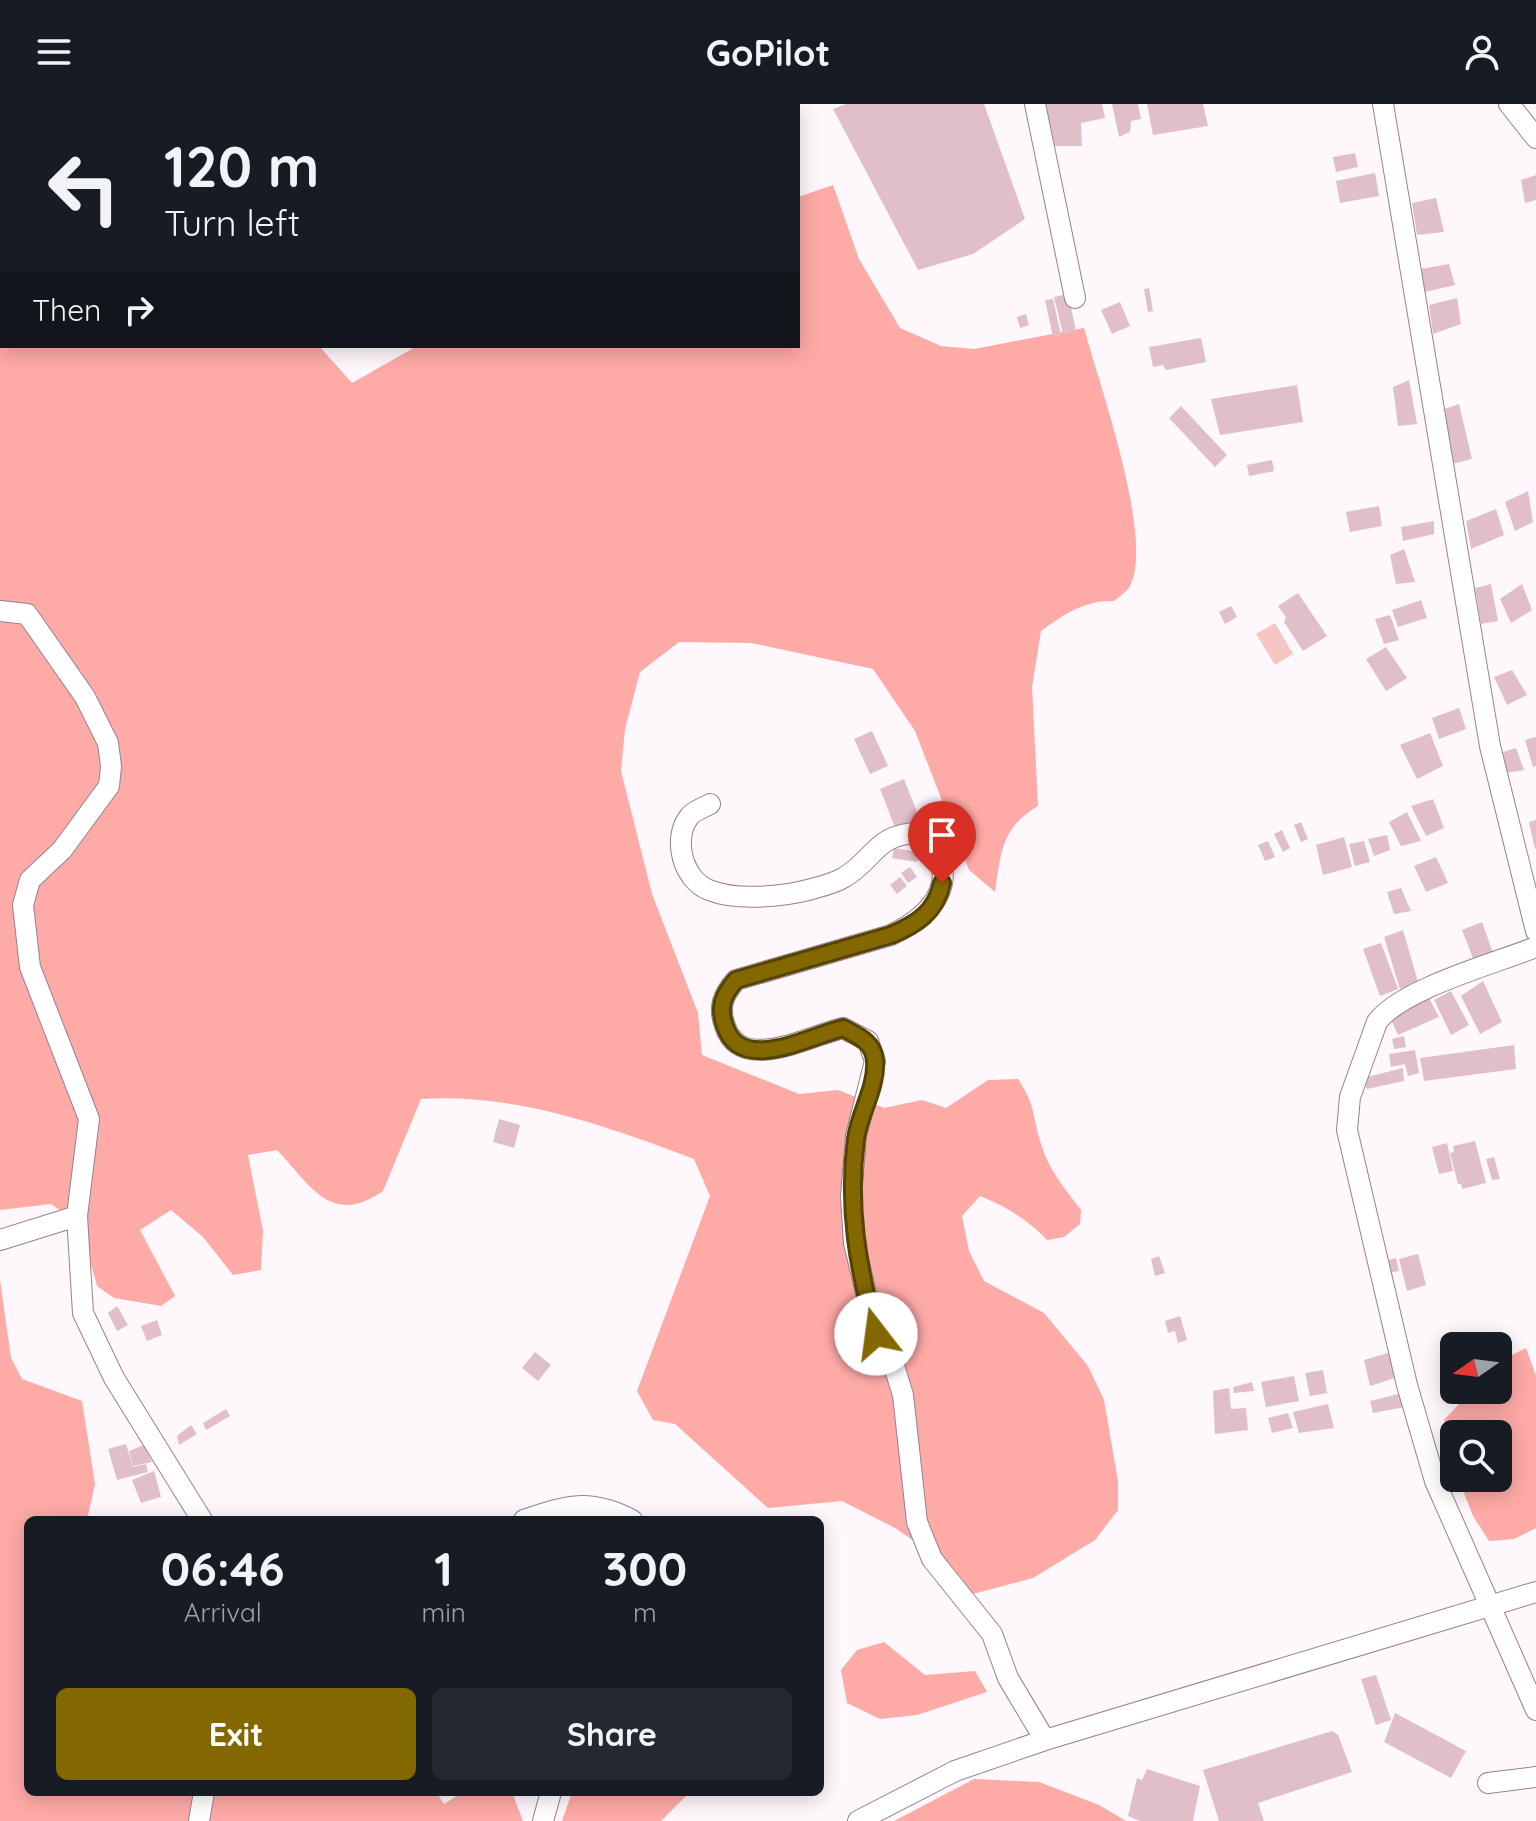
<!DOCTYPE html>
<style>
:root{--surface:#171b24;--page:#242831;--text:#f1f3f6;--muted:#9ea1a6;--accent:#836700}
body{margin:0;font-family:Quicksand,sans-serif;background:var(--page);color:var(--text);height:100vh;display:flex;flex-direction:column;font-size:30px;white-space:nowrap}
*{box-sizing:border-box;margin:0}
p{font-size:26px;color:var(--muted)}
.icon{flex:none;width:44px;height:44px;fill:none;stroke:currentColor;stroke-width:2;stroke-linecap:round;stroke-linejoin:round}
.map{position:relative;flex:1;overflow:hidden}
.sheet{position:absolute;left:24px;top:1412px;width:800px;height:280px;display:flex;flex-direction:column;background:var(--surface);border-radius:12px;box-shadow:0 4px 20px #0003}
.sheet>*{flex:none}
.top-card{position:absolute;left:0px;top:0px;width:800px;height:244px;box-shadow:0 4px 20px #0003;background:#171b24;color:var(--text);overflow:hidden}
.needle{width:52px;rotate:256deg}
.tools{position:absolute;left:1440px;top:1228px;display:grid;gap:16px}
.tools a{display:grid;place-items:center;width:72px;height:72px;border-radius:12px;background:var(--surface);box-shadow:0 4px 20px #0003;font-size:40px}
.pin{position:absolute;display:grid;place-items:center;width:68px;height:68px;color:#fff;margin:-82px -34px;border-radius:50% 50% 50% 0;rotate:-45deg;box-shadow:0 0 8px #0007}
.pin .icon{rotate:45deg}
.me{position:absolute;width:88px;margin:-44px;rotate:345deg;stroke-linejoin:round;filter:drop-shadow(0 0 6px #0008)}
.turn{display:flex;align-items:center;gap:28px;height:168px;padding:0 32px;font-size:36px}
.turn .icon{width:104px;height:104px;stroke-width:2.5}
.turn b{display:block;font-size:56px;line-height:68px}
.then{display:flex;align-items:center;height:76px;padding:0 32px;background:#0003;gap:16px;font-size:30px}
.eta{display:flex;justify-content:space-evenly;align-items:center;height:136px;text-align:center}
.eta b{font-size:48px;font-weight:700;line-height:56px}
.cta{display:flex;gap:16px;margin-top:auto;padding:16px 32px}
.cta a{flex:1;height:92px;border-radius:12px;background:var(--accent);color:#fff;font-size:32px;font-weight:700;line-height:92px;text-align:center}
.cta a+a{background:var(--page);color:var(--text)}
header{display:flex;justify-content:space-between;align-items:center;height:104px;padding:0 32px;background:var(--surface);font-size:36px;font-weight:700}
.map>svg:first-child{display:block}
.green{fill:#f7c6c3}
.forest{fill:#feaaa7}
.building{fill:#e1bfc9}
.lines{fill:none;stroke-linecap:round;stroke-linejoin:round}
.minor-casing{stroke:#997f92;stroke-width:22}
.minor{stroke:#fff;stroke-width:20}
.route-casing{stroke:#554300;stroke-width:20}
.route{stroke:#836700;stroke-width:14}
</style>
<header><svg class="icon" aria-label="menu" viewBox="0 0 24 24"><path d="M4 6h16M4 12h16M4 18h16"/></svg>GoPilot<svg class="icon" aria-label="person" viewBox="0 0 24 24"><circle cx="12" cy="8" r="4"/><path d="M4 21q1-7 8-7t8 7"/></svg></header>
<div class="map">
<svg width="1536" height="1717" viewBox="0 0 1536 1717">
<rect width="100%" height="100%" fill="#fef8fc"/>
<!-- green -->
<path class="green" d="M1275,519L1293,550L1275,561L1256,530Z"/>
<!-- forest -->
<path class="forest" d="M0,0H500L2,2V242H319L352,279L417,242H798V93L833,81L859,155L900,224L941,242L974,245L1084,224C1099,280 1153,430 1131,480C1129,486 1120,492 1114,497C1085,496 1064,510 1041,527L1032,583L1038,702C1001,724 1001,748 995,788L969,766L915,627L873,565L751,539L679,538L640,568L625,625L621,667L652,790L698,909L702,951L799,990L838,986L884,1004L922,996L946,1004L988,976L1018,975C1036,1002 1032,1011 1041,1040C1048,1065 1066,1086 1081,1106L1080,1120L1064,1133L1047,1136C1027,1115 1007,1103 980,1092L962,1112L969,1147L984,1177L1044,1209L1088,1262L1104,1296L1118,1377V1406L1095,1436L1033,1474L969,1491L939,1454L895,1424L842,1397L768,1404L675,1320L653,1316L637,1287L710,1092L694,1055C606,1022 516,989 421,995L383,1087C331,1123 311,1082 277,1046L248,1051L263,1127L261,1166L233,1171L203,1133L171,1106L140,1126L175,1192L161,1202L114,1194L97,1182L80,1120L51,1100L0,1106Z
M0,1176L11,1254L22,1275L82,1297L95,1380L87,1416H28V1688H436L444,1700L463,1688H512L523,1717H0Z
M1526,1244L1536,1272V1424L1514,1435L1489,1437L1473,1412L1458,1374H1498V1330H1454V1365L1444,1316L1472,1286H1498V1258Z
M884,1538L925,1571L975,1567L987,1588L917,1611L880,1615L847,1599L841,1566L857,1546Z
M974,1675L1039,1678L1099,1701L1126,1717H894Z
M572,1688H690L661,1717H562Z"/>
<!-- building -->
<path class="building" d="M846,0H984L1025,115L973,150L918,166L833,5Z
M1044,0H1102L1105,14L1081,19L1082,42H1052Z
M1112,0H1138L1141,15L1131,17L1130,28L1119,33Z
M1147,0H1203L1208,22L1153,31Z
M1355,49L1358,63L1336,68L1333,53Z
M1375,69L1379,92L1340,99L1336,77Z
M1536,71V96L1525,99L1521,76Z
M1436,94L1444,128L1417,131L1412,99Z
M1449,160L1455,181L1421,189L1415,166Z
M1149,184L1153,207L1148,208L1144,185Z
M1068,190L1076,227L1063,230L1054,193Z
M1457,194L1461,220L1433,230L1429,201Z
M1053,195L1061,231L1053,233L1045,196Z
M1120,198L1130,222L1112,230L1101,206Z
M1026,210L1029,221L1020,224L1017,213Z
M1201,234L1206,258L1166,266L1163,261L1153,263L1149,243Z
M1409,276L1417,320L1398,322L1393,283Z
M1297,281L1303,318L1220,331L1211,295Z
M1459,300L1472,355L1452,360L1439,307Z
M1181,302L1227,351L1215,363L1169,314Z
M1272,356L1274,367L1249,372L1247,361Z
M1528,387L1533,418L1515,427L1505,398Z
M1379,402L1382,422L1350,428L1346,408Z
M1496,405L1504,431L1471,445L1466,417Z
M1434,417V430L1403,437L1401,423Z
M1404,445L1415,478L1396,480L1390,451Z
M1491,480L1498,517L1481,520L1475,484Z
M1522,480L1532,506L1511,519L1500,495Z
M1298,489L1327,532L1303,547L1284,518L1286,513L1278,502Z
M1421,496L1427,514L1398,523L1392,506Z
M1231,502L1237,513L1225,520L1219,508Z
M1390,511L1399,536L1384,540L1375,515Z
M1386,543L1407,574L1386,587L1366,555Z
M1512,566L1527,591L1507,601L1494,573Z
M1459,604L1466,625L1439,635L1432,614Z
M872,627L888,662L870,670L854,635Z
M1430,629L1443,662L1417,675L1400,641Z
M1536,633V662L1533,663L1525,636Z
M1516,644L1524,666L1506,669L1503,648Z
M904,675L920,716L896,726L880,685Z
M1433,695L1444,724L1426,732L1411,702Z
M1407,708L1421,737L1401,742L1389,718Z
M1536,716V744L1535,745L1529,718Z
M1301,718L1308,735L1301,738L1294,721Z
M1282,726L1290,744L1283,748L1274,730Z
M1387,731L1390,746L1374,752L1368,735Z
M1344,733L1352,763L1323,771L1316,741Z
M1268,737L1275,753L1265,757L1258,741Z
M1364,737L1370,758L1355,762L1349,740Z
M894,744L919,748L917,758L892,754Z
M1436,753L1448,779L1426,788L1414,762Z
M910,763L917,773L908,779L901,769Z
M900,773L907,782L897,790L890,781Z
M1401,784L1411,807L1394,810L1387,788Z
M1482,818L1493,849L1474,857L1462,826Z
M1403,826L1418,878L1400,885L1384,833Z
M1381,839L1398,885L1380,892L1363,845Z
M1483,877L1502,918L1480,930L1461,892Z
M1451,887L1469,921L1451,931L1434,896Z
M1428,892L1439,913L1398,931L1389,911Z
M1404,932L1406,943L1394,945L1392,935Z
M1514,941L1516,965L1424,977L1420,954Z
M1415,946L1419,969L1408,972L1405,960L1391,963L1389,950Z
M1403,964L1404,977L1367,985L1363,974Z
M499,1015L520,1021L514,1044L493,1038Z
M1475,1037L1486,1079L1462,1085L1461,1080H1458L1450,1049L1454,1048L1453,1042Z
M1447,1039L1453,1067L1439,1070L1432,1043Z
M1494,1053L1500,1075L1492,1076L1486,1055Z
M1418,1150L1426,1181L1407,1187L1399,1155Z
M1159,1152L1165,1169L1155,1172L1151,1155Z
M1396,1154L1399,1167L1388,1169L1385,1157Z
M117,1202L128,1221L117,1227L108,1209Z
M1180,1212L1187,1236L1178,1239L1175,1227L1168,1229L1165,1217Z
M157,1216L162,1231L147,1237L141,1222Z
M535,1248L551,1261L538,1277L522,1264Z
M1391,1248L1392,1266L1396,1265L1398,1273L1370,1282L1364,1256Z
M1323,1266L1327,1289L1310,1292L1305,1269Z
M1294,1272L1299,1297L1266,1303L1261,1278Z
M1252,1278L1254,1287L1234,1289L1233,1283Z
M1229,1284L1231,1305L1246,1304L1248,1326L1215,1330L1213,1287Z
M1402,1289L1405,1303L1373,1309L1370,1297Z
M1328,1300L1334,1324L1299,1329L1293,1308Z
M226,1305L230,1312L206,1326L203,1319Z
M1288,1309L1293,1324L1272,1329L1268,1314Z
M191,1321L197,1330L179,1341L177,1332Z
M126,1340L133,1363L146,1360L148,1368L117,1376L108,1345Z
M144,1341L152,1358L133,1362L129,1347Z
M154,1367L161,1393L141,1399L132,1376Z
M1376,1571L1391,1616L1376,1621L1361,1575Z
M1395,1609L1466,1647L1451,1674L1384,1638Z
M1332,1627L1338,1631L1352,1668L1258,1699L1264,1717H1219L1203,1666Z
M1147,1665L1200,1682L1193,1717H1140L1128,1712L1137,1674L1142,1676Z"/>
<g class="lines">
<defs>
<path id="minor" d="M1035,0L1075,194
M1383,0L1490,642L1536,827
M1509,0L1536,34
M525,2L528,0
M0,507L27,510L85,593L108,639L111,662L109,682L62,746L30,776L23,801L30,863L89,1015L77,1112L83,1209L114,1274L202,1416
M710,700C703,704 693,707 689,713C672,735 683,776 709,786C736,797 780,793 808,786C818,783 833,780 843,774C875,756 875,729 920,729C965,769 937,810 891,831L736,876C723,891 718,903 725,922C741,970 809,932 843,924L868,937L875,957L856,1032L851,1092L854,1139L876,1230L890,1249L903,1291L917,1418L932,1455L992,1530L1008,1574L1045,1636
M1536,843C1496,859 1401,885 1377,918L1350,993L1347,1026L1407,1281L1435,1377L1536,1606
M0,1136L77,1112
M524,1416C567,1401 590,1394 632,1416
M1488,1679L1536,1673
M199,1717L204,1688
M543,1717L551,1688
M858,1717L955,1667L1045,1636L1536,1488"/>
</defs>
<!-- minor casing -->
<use href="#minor" class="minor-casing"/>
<!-- minor -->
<use href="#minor" class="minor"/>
</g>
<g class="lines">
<defs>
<path id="route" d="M876,1230C858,1164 847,1103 856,1035C859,1010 877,983 875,957C874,938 858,932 843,924C810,932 741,971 725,922C718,903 723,891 736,876L891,831C917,820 936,808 942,779"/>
</defs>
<!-- route casing -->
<use href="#route" class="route-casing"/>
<!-- route -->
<use href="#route" class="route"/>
</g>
</svg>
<div class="tools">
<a><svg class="needle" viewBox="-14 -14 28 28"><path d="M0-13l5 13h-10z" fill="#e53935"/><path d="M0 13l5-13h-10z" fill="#9ea1a6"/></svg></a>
<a><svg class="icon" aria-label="search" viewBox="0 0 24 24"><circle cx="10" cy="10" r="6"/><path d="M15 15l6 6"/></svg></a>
</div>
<div class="pin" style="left:942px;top:779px;background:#d93025"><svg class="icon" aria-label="arrive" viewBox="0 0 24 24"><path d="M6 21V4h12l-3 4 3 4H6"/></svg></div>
<svg class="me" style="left:876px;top:1230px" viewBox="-20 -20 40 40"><circle r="19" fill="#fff"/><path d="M0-13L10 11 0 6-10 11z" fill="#836700"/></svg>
<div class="top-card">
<div class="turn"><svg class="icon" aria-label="left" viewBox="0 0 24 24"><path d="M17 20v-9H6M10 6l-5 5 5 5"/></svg><div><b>120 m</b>Turn left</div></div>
<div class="then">Then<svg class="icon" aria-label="right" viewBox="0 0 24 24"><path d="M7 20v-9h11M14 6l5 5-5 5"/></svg></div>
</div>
<section class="sheet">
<div class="eta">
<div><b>06:46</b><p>Arrival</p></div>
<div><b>1</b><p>min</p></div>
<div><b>300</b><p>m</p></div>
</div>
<div class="cta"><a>Exit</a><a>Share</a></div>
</section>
</div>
